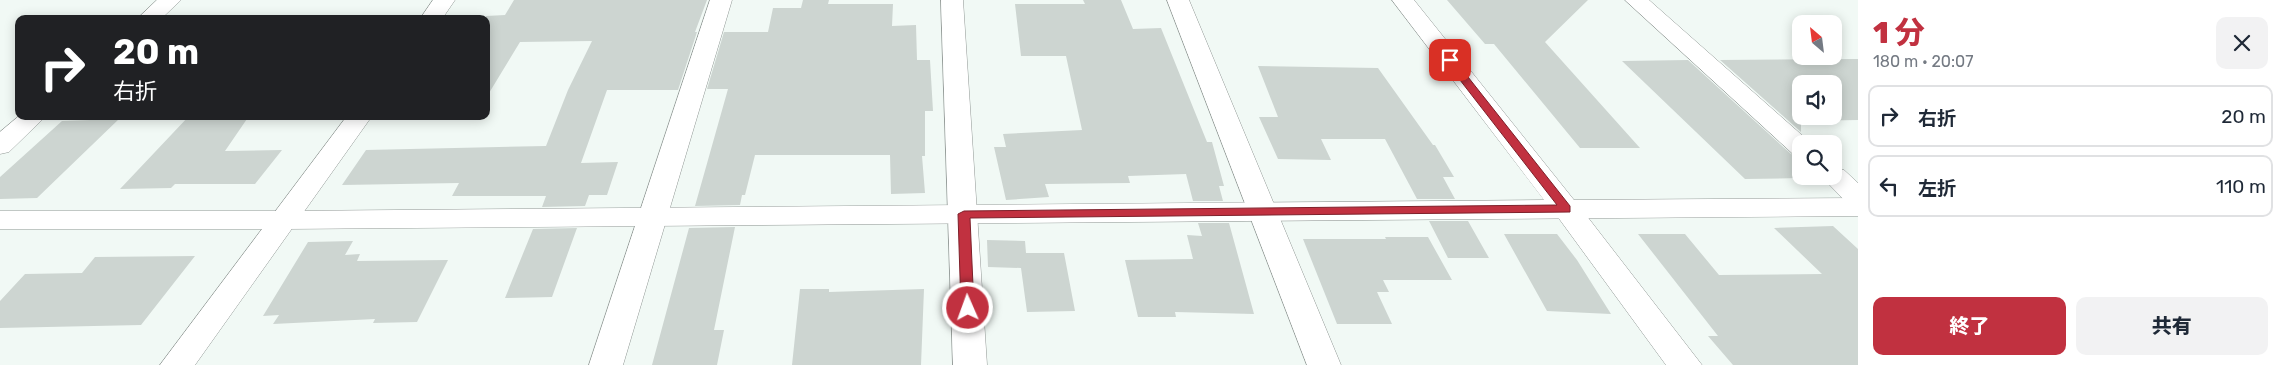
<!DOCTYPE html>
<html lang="ja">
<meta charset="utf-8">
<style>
:root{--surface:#fff;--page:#f2f2f3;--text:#1f2937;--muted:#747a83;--line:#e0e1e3;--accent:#c13140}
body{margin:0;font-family:Rubik,"Noto Sans JP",sans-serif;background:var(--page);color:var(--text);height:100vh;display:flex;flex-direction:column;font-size:19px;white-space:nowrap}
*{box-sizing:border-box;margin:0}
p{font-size:16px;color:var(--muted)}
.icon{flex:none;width:28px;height:28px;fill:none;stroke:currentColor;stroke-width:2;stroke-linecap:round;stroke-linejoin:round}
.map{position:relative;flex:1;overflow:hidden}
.panel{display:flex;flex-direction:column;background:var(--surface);width:425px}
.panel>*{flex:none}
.top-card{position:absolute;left:15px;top:15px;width:475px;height:105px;border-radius:10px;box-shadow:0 2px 12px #0003;background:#202124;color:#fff;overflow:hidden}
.needle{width:32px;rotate:332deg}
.tools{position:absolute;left:1792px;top:15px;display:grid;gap:10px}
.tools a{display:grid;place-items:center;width:50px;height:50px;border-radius:10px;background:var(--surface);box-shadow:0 2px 12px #0003;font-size:25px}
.pin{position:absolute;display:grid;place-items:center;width:42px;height:42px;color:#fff;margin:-21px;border-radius:10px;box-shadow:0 2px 8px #0006}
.me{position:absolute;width:55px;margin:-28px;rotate:358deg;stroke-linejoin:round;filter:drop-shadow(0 0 4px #0008)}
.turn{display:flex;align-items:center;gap:18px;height:105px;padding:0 15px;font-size:22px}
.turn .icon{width:65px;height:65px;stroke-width:2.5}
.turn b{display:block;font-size:35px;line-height:42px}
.round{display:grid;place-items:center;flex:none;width:52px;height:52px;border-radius:10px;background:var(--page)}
.headline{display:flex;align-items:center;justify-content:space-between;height:85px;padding:0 15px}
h1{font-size:30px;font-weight:800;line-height:38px;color:var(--accent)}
.primary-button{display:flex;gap:10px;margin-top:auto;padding:10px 15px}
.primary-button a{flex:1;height:58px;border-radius:10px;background:var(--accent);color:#fff;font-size:20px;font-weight:800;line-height:58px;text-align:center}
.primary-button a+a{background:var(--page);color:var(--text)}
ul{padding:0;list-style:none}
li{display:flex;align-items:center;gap:15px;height:62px;margin:0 10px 8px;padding:0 5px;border:2px solid var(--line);border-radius:10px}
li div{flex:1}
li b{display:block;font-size:19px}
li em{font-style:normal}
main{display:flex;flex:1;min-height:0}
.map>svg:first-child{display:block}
.building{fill:#cdd5d1;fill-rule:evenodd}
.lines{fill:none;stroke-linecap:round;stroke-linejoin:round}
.minor-casing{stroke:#909794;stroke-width:1}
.tertiary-casing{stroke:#909794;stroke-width:1}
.minor{fill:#fff;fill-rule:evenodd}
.tertiary{fill:#fff;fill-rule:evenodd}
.route{fill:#c13140;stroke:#7d202a}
</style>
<main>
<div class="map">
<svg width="1858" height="365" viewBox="0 0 1858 365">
<rect width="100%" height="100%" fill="#f1f9f5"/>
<!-- building -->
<path class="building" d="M514,0H707L695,32H697L678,90H607L581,163L618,162L607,195H589L585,206L542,207L546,196H452L459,183L342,185L366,150L546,146L568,90L592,41L520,42L486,98V16L505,15Z
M803,0H829L828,4H893L892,26L916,25L917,60H930L933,111H925V156H922L925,193L891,194L890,155H755L745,195H742L740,205L695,206L728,89H707L724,32H768L773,8H801Z
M1083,0H1121L1133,29L1161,28L1207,142H1212L1224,186H1219L1223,201H1193L1186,174L1128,176L1130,183L1045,184L1049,197L1006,200L994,147H1006L1003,134L1082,130L1066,56H1021L1015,4H1085Z
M1447,0H1588L1545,42L1640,148H1580L1494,44H1485Z
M1858,59V120L1801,121V132L1720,60ZM1801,84H1834V116H1801Z
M1688,60L1791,154L1801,157V178L1745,179L1622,61Z
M1258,66L1378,68L1433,145H1435L1454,177H1443L1455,199H1417L1385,139H1321L1331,160L1278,159L1259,117H1278Z
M189,116H249L225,151L282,150L255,184H175L171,188L120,189Z
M119,119L37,198L0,199V177L62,121Z
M1429,221H1468L1489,258H1448Z
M1198,223H1229L1254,314L1175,312L1176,317H1138L1125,260L1193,259L1187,235L1202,236Z
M1833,226L1858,249V365H1733L1708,336H1718L1638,234H1685L1719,275L1822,274L1774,228Z
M735,227L714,330H724L717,365H652L689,228Z
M577,228L552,297L505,298L533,229Z
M1504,234H1557L1577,260L1611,314L1547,311Z
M1385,237H1428L1452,280H1383L1389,292H1377L1392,324H1337L1303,239H1386Z
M987,240L1025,241L1026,253H1064L1075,311L1027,312L1021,268L988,267Z
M353,241L345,255L360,254L357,261L448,260L417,322L373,323L375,319L273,324L279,315L263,316L308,242Z
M195,256L141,325L0,328V301L25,274L82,273L95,257Z
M800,289H829V292L924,289L921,365H792Z"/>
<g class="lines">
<defs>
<path id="minor" d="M157,0H181L161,19H137Z
M433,0H455L442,19H420Z
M710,0H732L623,365H589Z
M941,0H963L987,365H953Z
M1167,0H1189L1341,365H1307Z
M1625,0H1649L1812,144H1801V155L1792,153Z
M19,116H46L9,152L0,154V132Z
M347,116H372L195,365H160Z
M1834,168L1844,170L1858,183V207L1848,204L1821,176H1834Z
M1566,200L1576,202L1702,365H1666L1552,209L1556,202Z"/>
<path id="tertiary" d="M1392,0H1414L1574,200L1858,198V216L284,229H0V211H284L1544,200Z"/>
</defs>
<!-- minor casing -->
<use href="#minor" class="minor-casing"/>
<!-- tertiary casing -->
<use href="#tertiary" class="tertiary-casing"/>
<!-- minor -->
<use href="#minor" class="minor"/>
<!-- tertiary -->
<use href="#tertiary" class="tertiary"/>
</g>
<!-- route -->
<path class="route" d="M1446,58H1453L1570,206V212L970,218L974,308L968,313L961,308L958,214L964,211L1557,205L1446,62Z"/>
</svg>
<div class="tools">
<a><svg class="needle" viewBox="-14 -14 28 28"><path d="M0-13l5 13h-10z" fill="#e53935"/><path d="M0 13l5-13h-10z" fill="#747a83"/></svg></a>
<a><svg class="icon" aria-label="sound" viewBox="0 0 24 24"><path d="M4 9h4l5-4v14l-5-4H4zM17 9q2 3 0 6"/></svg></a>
<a><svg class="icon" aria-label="search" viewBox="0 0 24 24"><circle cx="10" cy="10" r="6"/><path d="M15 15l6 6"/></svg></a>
</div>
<div class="pin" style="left:1450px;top:60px;background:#d93025"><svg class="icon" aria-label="arrive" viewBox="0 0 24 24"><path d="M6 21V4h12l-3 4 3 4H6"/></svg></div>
<svg class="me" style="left:968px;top:308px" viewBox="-20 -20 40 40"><circle r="17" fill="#c13140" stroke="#fff" stroke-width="3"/><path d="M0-11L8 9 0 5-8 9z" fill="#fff"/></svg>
<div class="top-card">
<div class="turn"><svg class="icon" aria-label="right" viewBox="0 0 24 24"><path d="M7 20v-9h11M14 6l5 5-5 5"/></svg><div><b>20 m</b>右折</div></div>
</div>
</div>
<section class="panel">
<div class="headline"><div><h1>1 分</h1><p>180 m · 20:07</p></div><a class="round"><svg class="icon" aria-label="close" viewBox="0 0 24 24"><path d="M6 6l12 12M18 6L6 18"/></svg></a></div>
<ul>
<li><svg class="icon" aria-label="right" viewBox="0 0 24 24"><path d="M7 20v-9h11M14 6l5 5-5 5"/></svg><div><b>右折</b></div><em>20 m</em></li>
<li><svg class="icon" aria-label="left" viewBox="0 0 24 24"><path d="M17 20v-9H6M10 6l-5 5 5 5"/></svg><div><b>左折</b></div><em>110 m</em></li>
</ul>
<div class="primary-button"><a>終了</a><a>共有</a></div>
</section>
</main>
